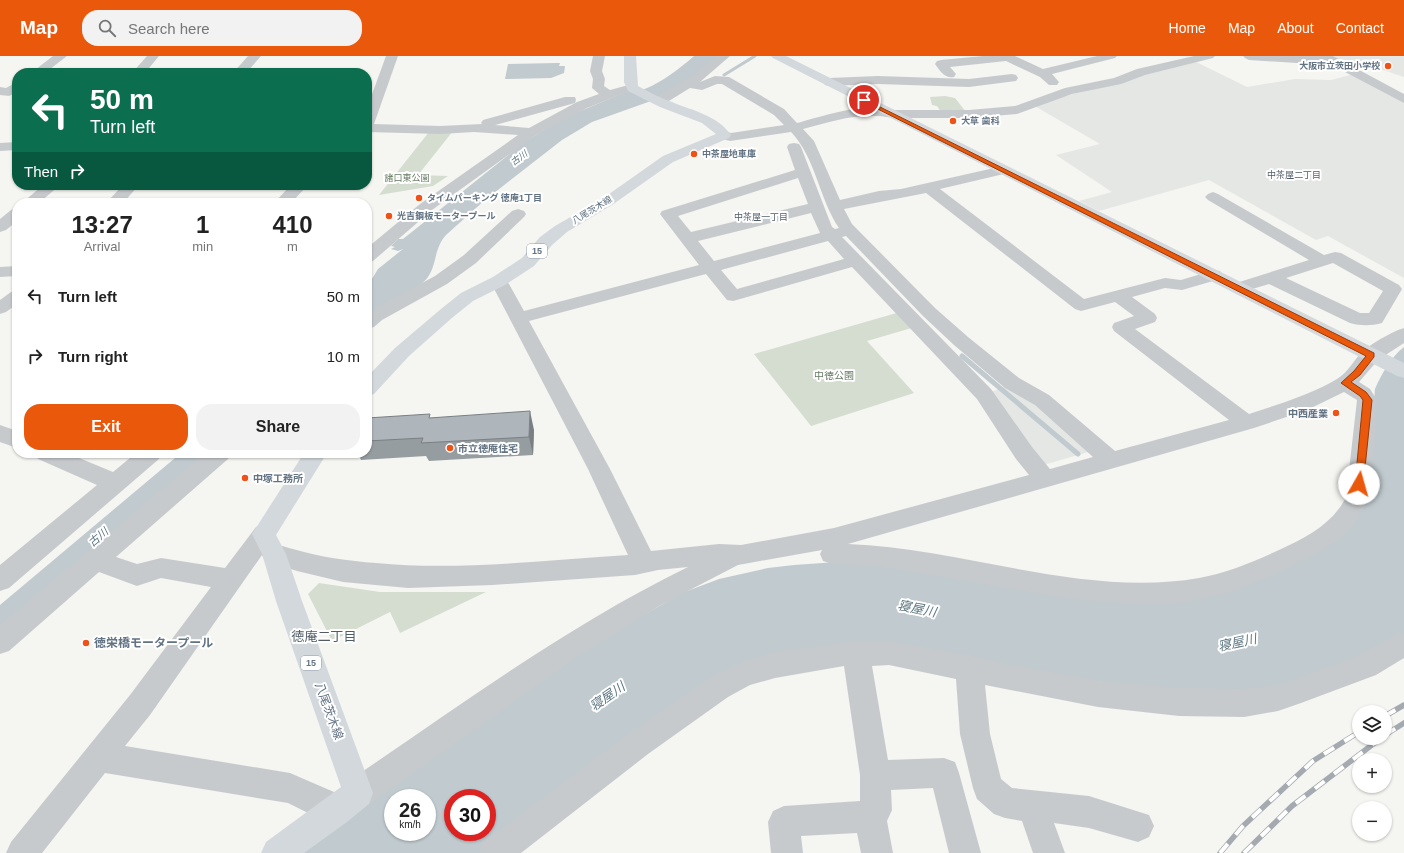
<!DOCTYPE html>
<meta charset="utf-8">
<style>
:root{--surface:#fff;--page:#f2f2f2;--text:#222;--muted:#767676;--accent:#ea580c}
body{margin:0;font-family:Arial,"Noto Sans JP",sans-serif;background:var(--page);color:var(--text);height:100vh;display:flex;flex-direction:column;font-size:15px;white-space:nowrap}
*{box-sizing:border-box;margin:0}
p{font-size:13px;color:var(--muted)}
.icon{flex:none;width:22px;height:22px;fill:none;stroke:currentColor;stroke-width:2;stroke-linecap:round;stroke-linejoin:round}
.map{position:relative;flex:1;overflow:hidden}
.side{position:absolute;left:12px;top:142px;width:360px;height:260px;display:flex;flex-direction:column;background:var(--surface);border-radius:16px;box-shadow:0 1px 3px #0004}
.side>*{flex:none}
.banner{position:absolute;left:12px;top:12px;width:360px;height:122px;border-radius:16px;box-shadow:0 1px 3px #0004;background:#0b6e4f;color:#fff;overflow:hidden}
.buttons{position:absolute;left:1352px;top:649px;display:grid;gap:8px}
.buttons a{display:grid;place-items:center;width:40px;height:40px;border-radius:50%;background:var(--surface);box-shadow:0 1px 3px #0004;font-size:20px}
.speed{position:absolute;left:384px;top:733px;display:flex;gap:8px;font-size:20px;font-weight:700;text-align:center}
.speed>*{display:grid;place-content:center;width:52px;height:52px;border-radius:50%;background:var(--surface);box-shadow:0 1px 3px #0004;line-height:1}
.speed small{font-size:10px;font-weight:400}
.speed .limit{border:6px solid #d22;background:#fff;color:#111}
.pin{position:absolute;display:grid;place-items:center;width:34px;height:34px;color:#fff;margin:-17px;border:2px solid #fff;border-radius:50%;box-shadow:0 1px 4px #0007}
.me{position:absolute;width:44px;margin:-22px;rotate:7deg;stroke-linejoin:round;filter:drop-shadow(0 0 3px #0008)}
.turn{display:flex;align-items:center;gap:14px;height:84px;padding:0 12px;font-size:18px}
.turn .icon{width:52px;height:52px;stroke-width:2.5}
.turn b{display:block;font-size:28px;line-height:34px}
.then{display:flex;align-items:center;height:38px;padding:0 12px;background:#0003;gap:8px;font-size:15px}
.eta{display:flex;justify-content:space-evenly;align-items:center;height:68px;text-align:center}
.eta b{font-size:24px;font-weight:600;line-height:28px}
.primary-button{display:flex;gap:8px;margin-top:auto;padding:8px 12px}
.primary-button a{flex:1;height:46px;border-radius:16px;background:var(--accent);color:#fff;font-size:16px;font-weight:600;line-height:46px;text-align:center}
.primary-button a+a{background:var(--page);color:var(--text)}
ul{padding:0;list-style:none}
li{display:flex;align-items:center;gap:12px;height:60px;padding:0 12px}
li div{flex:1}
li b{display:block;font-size:15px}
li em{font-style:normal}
header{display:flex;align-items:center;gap:24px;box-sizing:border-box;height:56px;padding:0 20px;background:var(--accent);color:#fff}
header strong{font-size:19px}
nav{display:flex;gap:22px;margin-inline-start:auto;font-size:14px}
.search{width:280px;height:36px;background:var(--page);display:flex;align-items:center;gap:10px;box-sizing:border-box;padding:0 14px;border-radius:16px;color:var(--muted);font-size:15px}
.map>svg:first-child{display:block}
.built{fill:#e5e7e4}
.green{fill:#d5ddd1}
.water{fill:#c0cacf;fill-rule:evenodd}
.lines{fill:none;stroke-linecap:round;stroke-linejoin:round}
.stream-far1{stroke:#c0cacf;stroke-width:3}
.stream{stroke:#c0cacf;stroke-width:5}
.minor{fill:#c7cacd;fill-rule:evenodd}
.major{fill:#d3d8dc;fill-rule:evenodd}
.rail-casing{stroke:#a4aab0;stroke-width:5.5}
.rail{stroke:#fff;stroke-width:4;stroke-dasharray:12;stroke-linecap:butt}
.wall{fill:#969da1}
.shaded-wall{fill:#7a7f83}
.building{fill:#afb6bb;stroke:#7a7f83}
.route{fill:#ea580c;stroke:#983908}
.poi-dot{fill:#ef5217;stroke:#fff;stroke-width:1.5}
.labels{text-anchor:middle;stroke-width:4;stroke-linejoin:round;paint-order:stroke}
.far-poi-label{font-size:9px;font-weight:bold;fill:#627384;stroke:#fff;text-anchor:start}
.far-water-label{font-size:9px;font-style:italic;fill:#5d7681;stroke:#fff}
.far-neighbourhood-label{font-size:9px;fill:#505d69;stroke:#fff}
.far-park-label{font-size:9px;fill:#657b61;stroke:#fff}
.far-street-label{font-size:9px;fill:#627384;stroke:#fff}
.shield{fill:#fff;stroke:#919da9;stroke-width:1}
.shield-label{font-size:9px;font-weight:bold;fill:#627384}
.park-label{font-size:10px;fill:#657b61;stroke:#fff}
.poi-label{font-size:10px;font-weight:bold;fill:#627384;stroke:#fff;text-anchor:start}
.water-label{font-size:11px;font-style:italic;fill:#5d7681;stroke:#fff}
.near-poi-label{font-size:12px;font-weight:bold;fill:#627384;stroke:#fff;text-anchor:start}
.near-street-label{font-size:12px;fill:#627384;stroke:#fff}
.near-water-label{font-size:13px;font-style:italic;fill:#5d7681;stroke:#fff}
.near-neighbourhood-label{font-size:13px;fill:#505d69;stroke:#fff}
</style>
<header>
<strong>Map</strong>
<div class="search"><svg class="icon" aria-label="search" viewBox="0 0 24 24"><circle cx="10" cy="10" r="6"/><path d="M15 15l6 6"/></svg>Search here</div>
<nav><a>Home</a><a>Map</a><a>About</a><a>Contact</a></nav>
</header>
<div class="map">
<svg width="1404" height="797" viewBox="0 0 1404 797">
<rect width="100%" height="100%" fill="#f5f5f1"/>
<!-- built -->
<path class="built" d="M1332,0H1404V21L1368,9L1354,12Z
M1194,5L1247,31L1295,23L1331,24L1354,18L1404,45V222L1328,180L1316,184L1209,124L1099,155L1079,145L1112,136L1056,99L1100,88L1033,49Z
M1008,329L1039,345L1095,394L1040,410L989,337Z"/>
<!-- green -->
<path class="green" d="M945,40L955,42L966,56H941L937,50L932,49L930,41Z
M453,75L418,119L448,120L433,130L379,139L429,76Z
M900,256L915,271L867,285L914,337L811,370L754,298Z
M319,527L380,536H486L400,577L390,556L332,585L308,538Z"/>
<!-- water -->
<path class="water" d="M694,0H718L699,17L651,45L592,66L562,84L485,144L446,179C434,192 437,208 428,221C421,232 380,254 367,262V231L378,213L403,193L398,195L391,193L395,191L391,190L398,183H403L526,85L564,62L628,35C644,41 682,11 694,0Z
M557,7H560L559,10H565L564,17L551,22L505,23L508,8Z
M1404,291V578L1393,586L1273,636L1177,638L975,606L772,602L483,797H297L568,602L682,537L719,523L768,512L794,509L852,505L1129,544L1318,495L1368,417L1375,333C1381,319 1391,301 1404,291ZM393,742H427V776H393ZM453,742H487V776H453Z
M181,397H209L0,578V549Z"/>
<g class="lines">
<!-- stream-far1 -->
<path class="stream-far1" d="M724,19L755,0"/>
<!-- stream -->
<path class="stream" d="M962,300L1078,398"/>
<!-- minor -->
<path class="minor" d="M53,0H67L45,17H31Z
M147,0H159L145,17H132Z
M248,0H261L246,17H233Z
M386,0H398L374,68L440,70L482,68L481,67L483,64L565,41H575L576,44L575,47L495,69L529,72L577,46L599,38L592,32L593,23L590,15L593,0H605L602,15L605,23L604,30L610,34L632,28L636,29L638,32L636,35L622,38L587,52L536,79L432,154L373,205L367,206V192L420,148L518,79L474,76L440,78L367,76V52Z
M717,0H730L700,26L715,20L729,21L784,53L797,67C819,61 872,44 892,54H969L1015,50L1065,32L1114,22L1137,13L1194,0H1215L1213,2L1145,19L1121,28L1072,38L1017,58L969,62H892C863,55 832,65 803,73L814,85L840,144L879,135L901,133L1003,110L1008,111L1010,114L1008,117L940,133L1084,243L1165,222L1181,224L1214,214L1220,215L1223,219L1220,223L1182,234L1165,232L1132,241L1155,258L1157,262L1155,266L1135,273L1249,358C1279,348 1310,339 1337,323C1349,316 1354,303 1364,294C1373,287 1393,275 1404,272V287L1378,304L1359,326L1370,333L1377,344L1370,441L1354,468L1337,485L1316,498L1271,520L1225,538L1186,546L1158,548L1102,546L1047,539L898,513L865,509L832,508L823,505L820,498L822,494L738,509L659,550L580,599L369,748L358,752L349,749L352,755L347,766L336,771L288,747L105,717L42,797H6L11,786L130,639L211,531L161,522L137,530L99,516L9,595L0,598V569L205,397H231L228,403L116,501L137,508L161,502L225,512L256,471L264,468L272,471L276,478L269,489C277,487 285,491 293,493C320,501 348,505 376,507C457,515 546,504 628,499L588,413L490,225L493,221L499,220L505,221L524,255L699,209L660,158L662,155L795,114L787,91L789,88L794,87L799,88L801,91L832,171L835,173L839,172C819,143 816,102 791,76L730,85L719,82L717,79L719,76L724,75L731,77L784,69L774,59L722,28H717L702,34L690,32L664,48H654L653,45L654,42L694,19ZM798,122L808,148L691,176L678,160ZM926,137L1075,253L1081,255L1115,246L1134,260L1114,267L1112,271L1114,275L1229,364L1115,395L1049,339L1019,322L968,281L935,252L852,168L844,153ZM811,157L820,177L714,205L698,185ZM846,180L923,260L954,289L1005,332L1035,349L1093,401L1050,413L1032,391L991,333L842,181ZM828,185L844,203L737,233L721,214ZM852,211L977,343L1016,403L1029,419L834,472L741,489L719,488L651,495L610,413L529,265L706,218L727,244L733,245ZM1344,336L1357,344L1346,441C1333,468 1305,482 1279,494C1253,506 1227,517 1199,522C1085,542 962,492 848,488L1254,372L1307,354ZM262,499L265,505L297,515L343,526L408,532L492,529L635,519L658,514L688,511C567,570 458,651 347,726L343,737L345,743L334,736L290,717L125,690L150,659Z
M983,0H1015L1043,13L1097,0H1117L1115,2L1052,18L1059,26L1057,29H1049L1040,21L1006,5L950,11L956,18L954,21C945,23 940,15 935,8L937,5L941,4Z
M1243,0H1333L1404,38V47L1326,6L1297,7L1249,4L1245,2Z
M1012,18L1016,19L1018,22L1016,25L969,31L878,28L829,30L825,29L823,26L825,23L829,22L878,20L969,23Z
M17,26V36L9,40L0,39V31L6,32Z
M17,86V94L0,95V87Z
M43,129H60L39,147H22Z
M123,129H139L123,147H106Z
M291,129H308L291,147H274Z
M1213,136L1218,138L1324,199L1335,196L1341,197L1399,229L1402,233L1382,267C1372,270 1360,270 1350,267L1269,228L1239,237L1233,236L1230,232L1233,228L1309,204L1208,144L1205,141L1208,138ZM1333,207L1383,235L1369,257H1360L1286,222Z
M17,152V165L6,174L0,176V163L11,154Z
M518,153L524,155L526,158L524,161L476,207L447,228L382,264L374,271L367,273V257L368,256L435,220L464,199L512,155Z
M17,210V220L0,221V211Z
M17,235V248L6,256L0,258V244L11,236Z
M0,369L17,375V392L0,386Z
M35,397H67L113,416L136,397H162L159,403L9,532L0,535V509L97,429L38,403Z
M1404,576V602L1376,619L1301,647L1278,655L1244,661L1179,660L1098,651L985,629L990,678L1001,723L1012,732L1089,740L1149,759L1154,770L1149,781L1138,786L1089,772L1054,767L1065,797H1033L1022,765L1005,762L994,758L977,743L973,732L960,678L956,623L889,609L872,610L888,704L944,702L955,706L959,717L981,797H949L933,732L891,734L892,754L887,765L893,797H861L857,777L801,780L803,797H771L768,766L773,755L784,750L860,745V719L844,610L775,622L750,629L728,641L648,698L521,797H479L484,786L628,678L708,623L744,605L775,596L856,585H889L966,599L969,598L978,602L1098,625L1179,632L1244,633L1278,629L1301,621L1357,600L1395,579Z"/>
<!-- major -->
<path class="major" d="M624,0H636L638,30C649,36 660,42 672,46C693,55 717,59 731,79L729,82L673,106L612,149L567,176L552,189L534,210L505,229L473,245L453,261L409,300L374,338L367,340V321L395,292L441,253L461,237L493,221L522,202L540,181L555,170L602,143L663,100L716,78L702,67L660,51L628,35L624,26Z
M771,0H786L1404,307V322L1397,320L773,2Z
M304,397H327L276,479L286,498L302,545L373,737L369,748L347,766L304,797H261L266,786L341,731L276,545L262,498L252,478Z"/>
<defs>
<path id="rail" d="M1385,660L1404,649
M1385,679L1404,667
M1220,797L1243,770L1313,705L1359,676
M1244,797L1292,750L1381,682"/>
</defs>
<!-- rail casing -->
<use href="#rail" class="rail-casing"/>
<!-- rail -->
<use href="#rail" class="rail"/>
</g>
<!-- wall -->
<path class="wall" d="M367,362H432L534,374L533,399L429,405L426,400L361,404L358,397H367Z"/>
<!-- shaded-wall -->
<path class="shaded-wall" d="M530,355L534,374L533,399L529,381Z"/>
<!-- building -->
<path class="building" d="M530,355L529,381L421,387L423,382L367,385V362L430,358L429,362Z"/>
<!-- route -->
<path class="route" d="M864,43L1374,297V301L1360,319L1351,326L1366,336L1372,344L1363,431L1359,432L1355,428L1363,344L1360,340L1341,327L1354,315L1366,300L862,45L861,44Z"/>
<!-- markers -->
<g class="poi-dot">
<circle cx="1388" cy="10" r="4"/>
<circle cx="953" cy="65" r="4"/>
<circle cx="694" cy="98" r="4"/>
<circle cx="419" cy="142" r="4"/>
<circle cx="389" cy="160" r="4"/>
<circle cx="1336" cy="357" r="4"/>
<circle cx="450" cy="392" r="4"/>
<circle cx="245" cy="422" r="4"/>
<circle cx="86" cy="587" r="4"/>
</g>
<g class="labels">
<!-- far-poi labels -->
<g class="far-poi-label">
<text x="1380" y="13" text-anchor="end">大阪市立茨田小学校</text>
<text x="961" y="68">大草 歯科</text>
<text x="702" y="101">中茶屋地車庫</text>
<text x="427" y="145">タイムパーキング 徳庵1丁目</text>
<text x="397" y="163">光吉鋼板モータープール</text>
</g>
<!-- far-water labels -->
<g class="far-water-label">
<text transform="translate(519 102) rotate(-36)" y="3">古川</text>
</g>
<!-- far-neighbourhood labels -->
<g class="far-neighbourhood-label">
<text x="1294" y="122">中茶屋二丁目</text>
<text x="761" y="164">中茶屋一丁目</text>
</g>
<!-- far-park labels -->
<g class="far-park-label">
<text x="407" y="125">諸口東公園</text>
</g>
<!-- far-street labels -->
<g class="far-street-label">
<text transform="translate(592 154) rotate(-31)" y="3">八尾茨木線</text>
</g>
<!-- shield labels -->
<g class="shield">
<rect x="527" y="188" width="20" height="14" rx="3"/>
<rect x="301" y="600" width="20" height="14" rx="3"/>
</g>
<g class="shield-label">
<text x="537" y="198">15</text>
<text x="311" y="610">15</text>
</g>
<!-- park labels -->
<g class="park-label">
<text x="834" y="323">中徳公園</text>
</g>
<!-- poi labels -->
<g class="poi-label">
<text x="1328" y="361" text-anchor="end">中西産業</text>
<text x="458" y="396">市立徳庵住宅</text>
<text x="253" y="426">中塚工務所</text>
</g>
<!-- water labels -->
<g class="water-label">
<text transform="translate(98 481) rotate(-40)" y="4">古川</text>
</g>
<!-- near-poi labels -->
<g class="near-poi-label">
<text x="94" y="591">徳栄橋モータープール</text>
</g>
<!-- near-street labels -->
<g class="near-street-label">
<text transform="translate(329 655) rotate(70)" y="4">八尾茨木線</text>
</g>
<!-- near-water labels -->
<g class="near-water-label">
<text transform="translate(917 552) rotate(11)" y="5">寝屋川</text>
<text transform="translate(1237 586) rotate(-12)" y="5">寝屋川</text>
<text transform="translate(607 640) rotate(-35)" y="5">寝屋川</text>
</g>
<!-- near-neighbourhood labels -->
<g class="near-neighbourhood-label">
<text x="324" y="585">徳庵二丁目</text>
</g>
</g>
</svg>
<div class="buttons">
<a><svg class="icon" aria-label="layers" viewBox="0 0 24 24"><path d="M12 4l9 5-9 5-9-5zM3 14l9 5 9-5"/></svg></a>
<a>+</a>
<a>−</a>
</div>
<div class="speed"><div>26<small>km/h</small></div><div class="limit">30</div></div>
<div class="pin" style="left:864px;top:44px;background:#d93025"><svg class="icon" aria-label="arrive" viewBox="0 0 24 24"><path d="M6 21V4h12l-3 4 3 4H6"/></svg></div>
<svg class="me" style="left:1359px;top:428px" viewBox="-20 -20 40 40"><circle r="19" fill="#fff"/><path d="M0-13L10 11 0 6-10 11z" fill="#ea580c"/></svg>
<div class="banner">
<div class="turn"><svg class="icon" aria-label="left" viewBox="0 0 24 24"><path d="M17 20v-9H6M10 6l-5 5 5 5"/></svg><div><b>50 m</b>Turn left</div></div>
<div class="then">Then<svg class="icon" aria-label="right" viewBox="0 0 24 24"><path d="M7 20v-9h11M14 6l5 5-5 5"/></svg></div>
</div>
<section class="side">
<div class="eta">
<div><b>13:27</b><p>Arrival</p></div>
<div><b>1</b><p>min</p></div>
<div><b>410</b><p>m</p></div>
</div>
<ul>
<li><svg class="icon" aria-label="left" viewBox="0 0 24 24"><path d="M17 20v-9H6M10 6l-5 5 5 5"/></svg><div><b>Turn left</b></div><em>50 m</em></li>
<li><svg class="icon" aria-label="right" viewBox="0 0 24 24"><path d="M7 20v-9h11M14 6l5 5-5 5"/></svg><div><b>Turn right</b></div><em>10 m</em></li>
</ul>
<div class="primary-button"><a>Exit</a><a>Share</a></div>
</section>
</div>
